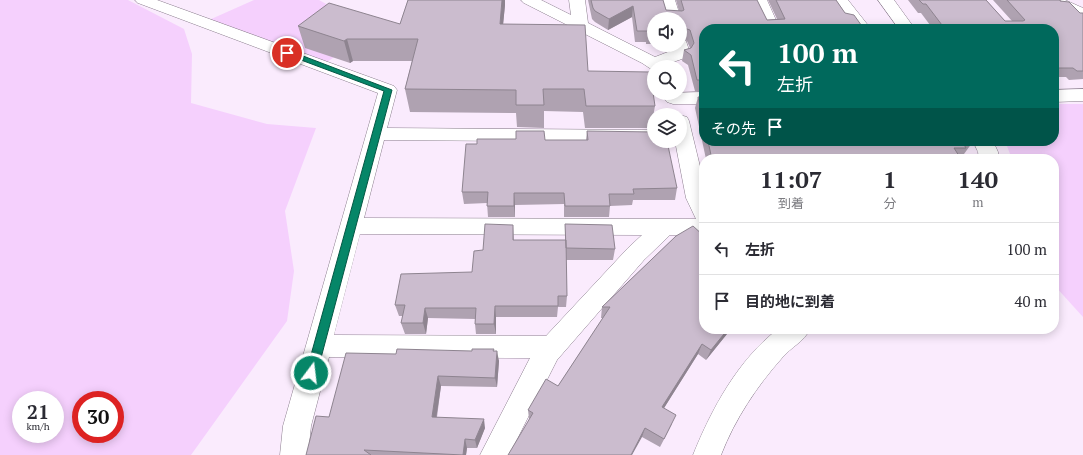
<!DOCTYPE html>
<html lang="ja">
<meta charset="utf-8">
<style>
:root{--surface:#fff;--page:#f2f2f3;--text:#2b2b33;--muted:#7c7c81;--line:#e1e1e2}
body{margin:0;font-family:"PT Serif","Noto Sans JP",serif;background:var(--page);color:var(--text);height:100vh;display:flex;flex-direction:column;font-size:15px;white-space:nowrap}
*{box-sizing:border-box;margin:0}
p{font-size:13px;color:var(--muted)}
.icon{flex:none;width:22px;height:22px;fill:none;stroke:currentColor;stroke-width:2;stroke-linecap:round;stroke-linejoin:round}
.map{position:relative;flex:1;overflow:hidden}
.sheet{position:absolute;left:699px;top:154px;width:360px;height:180px;display:flex;flex-direction:column;background:var(--surface);border-radius:16px;box-shadow:0 2px 10px #0003}
.sheet>*{flex:none}
.banner{position:absolute;left:699px;top:24px;width:360px;height:122px;border-radius:16px;box-shadow:0 2px 10px #0003;background:#00695c;color:#fff;overflow:hidden}
.controls{position:absolute;left:647px;top:12px;display:grid;gap:8px}
.controls a{display:grid;place-items:center;width:40px;height:40px;border-radius:50%;background:var(--surface);box-shadow:0 2px 10px #0003;font-size:20px}
.speed{position:absolute;left:12px;top:391px;display:flex;gap:8px;font-size:20px;font-weight:700;text-align:center}
.speed>*{display:grid;place-content:center;width:52px;height:52px;border-radius:50%;background:var(--surface);box-shadow:0 2px 10px #0003;line-height:1}
.speed small{font-size:10px;font-weight:400}
.speed .limit{border:6px solid #d22;background:#fff;color:#111}
.pin{position:absolute;display:grid;place-items:center;width:34px;height:34px;color:#fff;margin:-17px;border:2px solid #fff;border-radius:50%;box-shadow:0 1px 4px #0007}
.me{position:absolute;width:44px;margin:-22px;rotate:15deg;stroke-linejoin:round;filter:drop-shadow(0 0 3px #0008)}
.turn{display:flex;align-items:center;gap:14px;height:84px;padding:0 12px;font-size:18px}
.turn .icon{width:52px;height:52px;stroke-width:2.5}
.turn b{display:block;font-size:28px;line-height:34px}
.then{display:flex;align-items:center;height:38px;padding:0 12px;background:#0003;gap:8px;font-size:15px}
.eta{display:flex;justify-content:space-evenly;align-items:center;height:68px;text-align:center}
.eta b{font-size:24px;font-weight:800;line-height:28px}
ul{padding:0;list-style:none}
li{display:flex;align-items:center;gap:12px;height:52px;padding:0 12px;border-top:1px solid var(--line)}
li div{flex:1}
li b{display:block;font-size:15px}
li em{font-style:normal}
.map>svg:first-child{display:block}
.green{fill:#f5d0fd;fill-rule:evenodd}
.lines{fill:none;stroke-linecap:round;stroke-linejoin:round}
.street-casing{stroke:#8b7e8e;stroke-width:1}
.street{fill:#fff;fill-rule:evenodd}
.wall{fill:#afa2b1}
.shaded-wall{fill:#8e8490}
.building{fill:#cbbcce;stroke:#8e8490}
.route{fill:#068668;stroke:#045744}
</style>
<div class="map">
<svg width="1083" height="455" viewBox="0 0 1083 455">
<rect width="100%" height="100%" fill="#faebfd"/>
<!-- green -->
<path class="green" d="M0,0H128L184,29L192,54L191,103L267,124L316,128L285,211L294,271L287,321L191,455H0ZM21,400H55V434H21ZM81,400H115V434H81Z
M254,0H319L373,30L327,62L209,20Z
M1054,104H1083V317L1054,285V159H1012L1005,141H1054Z"/>
<g class="lines">
<defs>
<path id="street" d="M135,0H157L394,86L397,90L387,128L654,130V141H659L654,142L384,140L364,218L696,219L686,198L675,141H680V115L687,117L689,121L704,183V235H670L644,260L557,360L509,455H480L530,358L329,357L311,426L308,455H280L283,426L378,93L138,3ZM360,234L642,235L628,248L546,336L334,335Z
M521,0H541L571,15L569,0H585L588,23L655,57L673,50L672,45H680V39L686,41L690,53L688,57L664,65L666,67H654V71L642,63L524,3Z
M659,0H675L681,19L680,20L665,19Z
M751,0H767L780,29H764Z
M832,0H848L871,29H855Z
M878,0H894L915,29H899Z
M1045,0H1065L1083,8V19L1048,3Z
M1083,89V101L1054,102V90Z
M704,92V104H673L667,102L664,98L667,94L670,93Z
M973,141H993L998,152L999,159H979L978,152Z
M778,329H810C804,342 791,347 782,358C757,386 735,419 721,455H693C712,408 738,360 778,329Z"/>
</defs>
<!-- street casing -->
<use href="#street" class="street-casing"/>
<!-- street -->
<use href="#street" class="street"/>
</g>
<!-- wall -->
<path class="wall" d="M408,0H505V5L503,24L588,71L655,106L651,128H585L583,112L544,111V128L517,127L516,113L410,112L405,89L412,61H353L350,63L305,48L298,26L400,24Z
M588,0H663L666,10L679,11L676,0H757L767,20L777,19L768,0H836L845,13L704,29V91H695L688,65L682,61L684,50L690,48L687,41L680,38V19H654V44H646V42H635L632,17L608,30L595,22L592,19Z
M908,0H986L1005,21H1012L993,0H1060L1080,13H1083V79L1069,80L1066,77H1054V29H933L921,13H918Z
M659,45H672L671,49L667,51Z
M701,95H704V141H970L972,143L964,154H962L960,157L961,159H706L695,108L698,97H701Z
M587,131L677,188L675,200H633L632,205L610,206L609,217H564V204L515,205V217H488L487,203L464,204L462,192L477,144L545,140H586Z
M565,224L615,249L613,260H566L567,296L566,307H558L557,317H496V334H476L475,324V319L428,318L426,334H405L401,323L403,316H399L395,305L472,272L483,250L513,225L514,240H565Z
M676,236L704,329H731L706,360L698,354L664,408L672,424L660,447L642,437L529,419L528,410L558,386L603,318H601L602,307Z
M494,351L499,361L497,387L441,386L437,417L485,428L477,448H467L466,455H306L329,417L396,354Z"/>
<!-- shaded-wall -->
<path class="shaded-wall" d="M502,0H505V5L501,46L500,24Z
M633,6L632,17L608,30L609,19Z
M347,39L353,61L350,63L344,41Z
M668,45H672L671,49L667,51Z
M514,193L515,205V217L514,206Z
M495,306L496,317V334L494,324Z
M425,308L428,318L426,334L423,323Z
M728,329H731L706,360L711,350Z
M702,344L698,354L659,416L662,407Z
M497,351L499,361L497,387L495,378Z
M438,376L441,386L435,426L432,417Z
M484,419L485,428L477,448L475,440Z
M645,428L642,437L632,455H631Z
M465,439L467,448L466,455H463Z"/>
<!-- building -->
<path class="building" d="M408,0H502L500,24L585,25L588,71L650,72L655,106H586L584,89H543L544,105H516V90L405,89L418,39H347L344,41L298,26L329,3L400,24Z
M591,0H663L666,10L682,11L684,10L681,0H757L767,20L785,19L776,0H836L845,13L854,15L864,29H704V80H697L691,55L684,50L691,48L694,43L690,30L681,27V33H680V19H654V34H648V31H637L633,6L609,19L595,11L593,8Z
M919,0H986L1005,21H1023L1025,20L1007,0H1060V1L1069,2L1080,13H1083V71H1077L1073,68H1054V29H945L926,4H923Z
M701,95H704V124L698,97H702Z
M516,131H544L545,140H588L587,131L654,132V141H667L677,188L633,189L634,194H609L610,206H565L564,193H514V206H487L488,192H462L466,144H477V139H516Z
M708,141H970L972,143H963L966,148H954L961,159H716L715,155H711Z
M485,224L513,225V240H566L567,296H558V306H495L494,324H475L476,308H425L423,323H401L405,305H395L401,274L472,272L474,251L483,250Z
M565,224L612,225L615,249L566,248Z
M693,226L704,236V329H728L711,350L702,344L662,407L676,415L664,439L645,428L631,455H508L533,413L528,410L546,379L558,386L610,307H602L676,236Z
M397,349L472,351V349H494L493,351H497L495,378L438,376L432,417L484,419L475,440L465,439L463,455L364,450L371,455H306L316,416L329,417L346,353L396,354Z"/>
<!-- route -->
<path class="route" d="M285,51H290L392,90L317,373L315,376L311,378L307,376L306,373L384,91L285,54Z"/>
</svg>
<div class="controls">
<a><svg class="icon" aria-label="sound" viewBox="0 0 24 24"><path d="M4 9h4l5-4v14l-5-4H4zM17 9q2 3 0 6"/></svg></a>
<a><svg class="icon" aria-label="search" viewBox="0 0 24 24"><circle cx="10" cy="10" r="6"/><path d="M15 15l6 6"/></svg></a>
<a><svg class="icon" aria-label="layers" viewBox="0 0 24 24"><path d="M12 4l9 5-9 5-9-5zM3 14l9 5 9-5"/></svg></a>
</div>
<div class="speed"><div>21<small>km/h</small></div><div class="limit">30</div></div>
<div class="pin" style="left:287px;top:53px;background:#d93025"><svg class="icon" aria-label="arrive" viewBox="0 0 24 24"><path d="M6 21V4h12l-3 4 3 4H6"/></svg></div>
<svg class="me" style="left:311px;top:373px" viewBox="-20 -20 40 40"><circle r="17" fill="#068668" stroke="#fff" stroke-width="3"/><path d="M0-11L8 9 0 5-8 9z" fill="#fff"/></svg>
<div class="banner">
<div class="turn"><svg class="icon" aria-label="left" viewBox="0 0 24 24"><path d="M17 20v-9H6M10 6l-5 5 5 5"/></svg><div><b>100 m</b>左折</div></div>
<div class="then">その先<svg class="icon" aria-label="arrive" viewBox="0 0 24 24"><path d="M6 21V4h12l-3 4 3 4H6"/></svg></div>
</div>
<section class="sheet">
<div class="eta">
<div><b>11:07</b><p>到着</p></div>
<div><b>1</b><p>分</p></div>
<div><b>140</b><p>m</p></div>
</div>
<ul>
<li><svg class="icon" aria-label="left" viewBox="0 0 24 24"><path d="M17 20v-9H6M10 6l-5 5 5 5"/></svg><div><b>左折</b></div><em>100 m</em></li>
<li><svg class="icon" aria-label="arrive" viewBox="0 0 24 24"><path d="M6 21V4h12l-3 4 3 4H6"/></svg><div><b>目的地に到着</b></div><em>40 m</em></li>
</ul>
</section>
</div>
